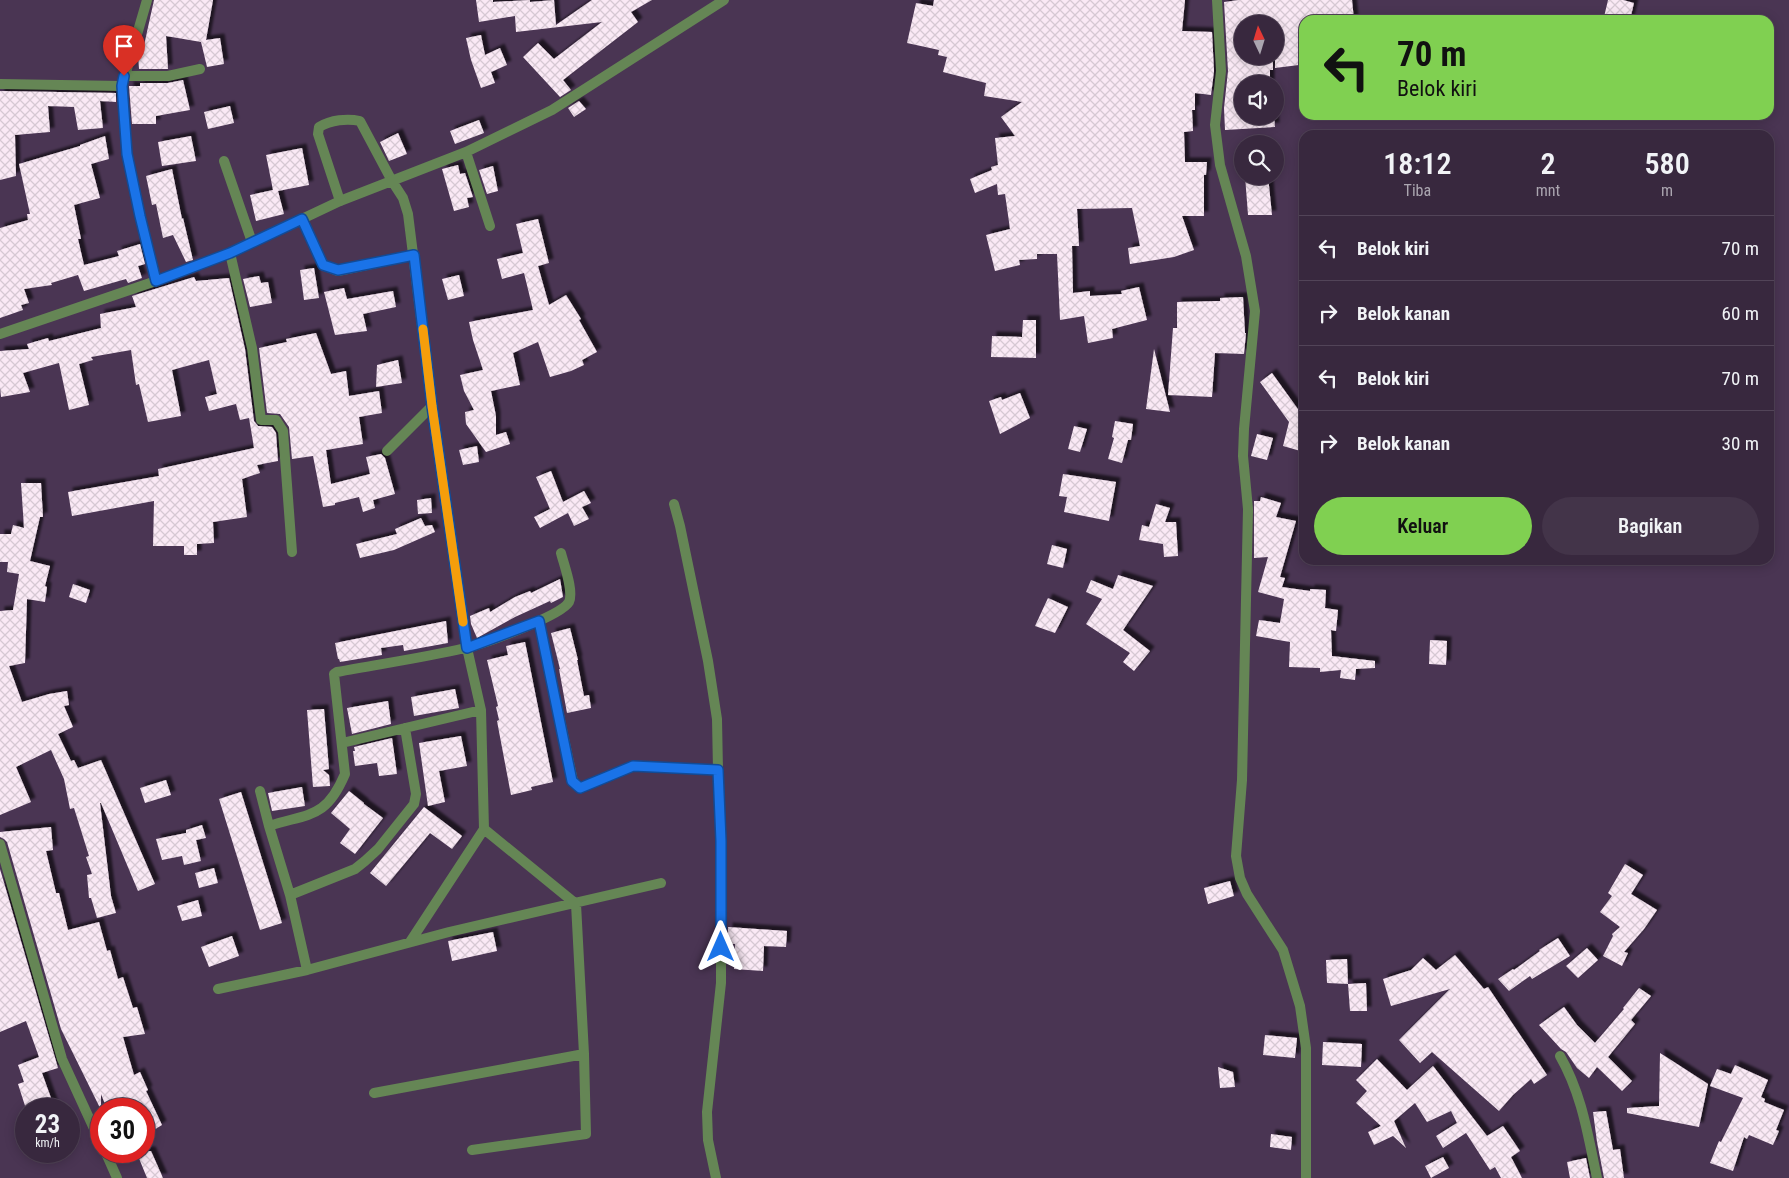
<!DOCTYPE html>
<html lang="id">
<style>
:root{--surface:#38283e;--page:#433449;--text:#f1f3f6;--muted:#aba6b0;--line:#524458;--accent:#80d051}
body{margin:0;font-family:"Roboto Condensed",sans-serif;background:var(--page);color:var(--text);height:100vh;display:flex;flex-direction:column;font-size:19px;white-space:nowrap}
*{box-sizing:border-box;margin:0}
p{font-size:16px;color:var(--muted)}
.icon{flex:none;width:28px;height:28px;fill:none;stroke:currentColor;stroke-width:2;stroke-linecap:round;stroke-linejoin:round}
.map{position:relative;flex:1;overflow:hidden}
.drawer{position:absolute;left:1299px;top:130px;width:475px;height:435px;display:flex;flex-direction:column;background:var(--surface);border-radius:15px;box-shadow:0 2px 12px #0003,0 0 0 1px var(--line)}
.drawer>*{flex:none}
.banner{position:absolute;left:1299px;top:15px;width:475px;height:105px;border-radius:15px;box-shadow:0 2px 12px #0003,0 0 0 1px var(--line);background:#80d051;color:#111;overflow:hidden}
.needle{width:32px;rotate:356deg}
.buttons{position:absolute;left:1234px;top:15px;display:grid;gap:10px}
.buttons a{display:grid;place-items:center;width:50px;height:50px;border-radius:50%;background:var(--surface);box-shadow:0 2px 12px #0003,0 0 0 1px var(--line);font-size:25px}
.speed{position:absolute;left:15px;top:1098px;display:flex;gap:10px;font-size:25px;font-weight:700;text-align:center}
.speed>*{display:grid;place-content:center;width:65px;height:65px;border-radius:50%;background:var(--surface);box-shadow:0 2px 12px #0003,0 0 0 1px var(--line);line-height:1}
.speed small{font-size:12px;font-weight:400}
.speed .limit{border:8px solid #d22;background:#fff;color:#111}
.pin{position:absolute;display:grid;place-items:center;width:42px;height:42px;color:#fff;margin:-51px -21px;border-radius:50% 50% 50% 0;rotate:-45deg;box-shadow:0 0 5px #0007}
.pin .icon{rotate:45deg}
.me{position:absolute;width:55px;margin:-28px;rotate:0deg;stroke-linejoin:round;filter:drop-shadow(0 0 4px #0008)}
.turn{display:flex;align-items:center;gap:18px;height:105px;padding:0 15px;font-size:22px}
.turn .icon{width:65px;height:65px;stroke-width:2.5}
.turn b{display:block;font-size:35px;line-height:42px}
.eta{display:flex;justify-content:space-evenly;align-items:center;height:85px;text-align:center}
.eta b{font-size:30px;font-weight:600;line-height:35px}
.action{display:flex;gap:10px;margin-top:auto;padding:10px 15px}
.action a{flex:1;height:58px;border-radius:30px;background:var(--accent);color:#111;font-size:20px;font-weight:600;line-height:58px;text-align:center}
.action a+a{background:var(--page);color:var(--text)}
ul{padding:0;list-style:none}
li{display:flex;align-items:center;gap:15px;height:65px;padding:0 15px;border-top:1px solid var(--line)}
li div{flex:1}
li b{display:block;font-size:19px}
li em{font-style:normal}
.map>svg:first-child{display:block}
.building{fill:url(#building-cross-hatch);filter:url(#shadow)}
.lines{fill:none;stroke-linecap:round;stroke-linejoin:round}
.service{stroke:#658655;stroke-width:10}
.minor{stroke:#658655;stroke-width:10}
.route-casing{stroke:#114b97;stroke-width:12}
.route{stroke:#1a73e8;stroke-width:9}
.slow{stroke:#f59e0b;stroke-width:9}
</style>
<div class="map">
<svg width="1789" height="1178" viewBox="0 0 1789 1178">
<defs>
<pattern id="building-cross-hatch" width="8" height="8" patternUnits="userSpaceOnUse" patternTransform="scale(1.25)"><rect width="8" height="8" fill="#fae9f5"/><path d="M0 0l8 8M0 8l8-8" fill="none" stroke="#d6c8d3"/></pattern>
<filter id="shadow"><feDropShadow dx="4.5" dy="-4.5" stdDeviation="1" flood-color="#0009"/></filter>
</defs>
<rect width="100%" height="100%" fill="#4a3553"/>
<!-- building -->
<path class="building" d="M154,0H213L206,40L220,38L224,64L207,67L201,42L166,36L168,69H139L138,55L139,51L143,50Z
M476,0H493V2L530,0V2L554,0L556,25L592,0H652L631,12L638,22L563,80L571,90L560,97L523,57L538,43L554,59L602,22L516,32L515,16L479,22Z
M934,0H1185L1182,31L1212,32L1214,71L1211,95L1195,93V110H1192L1193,131L1184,132L1185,162H1207L1206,175H1204V216H1182L1194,250L1174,257L1130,264L1128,248L1140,246L1132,208L1077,209L1079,246H1072L1073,293L1090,291V296L1122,294L1121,291L1139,287L1147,320L1112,329L1113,338L1088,343L1084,316L1060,320L1057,254H1037V259L1019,260L1020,265L995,271L986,235L1010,229L1005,194L998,195L997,184L975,193L970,179L992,170L991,167L998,165L995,138L1015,136L1001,117L1022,102L984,96L986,83L943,72L947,57L938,55L939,50L907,43L916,3L933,6Z
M1239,0H1352L1354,20H1304V63L1299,64V65L1275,68V24H1242V56H1273V70H1270V84H1242V116H1274L1275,127L1225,130L1224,108L1228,71L1224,2Z
M1608,0H1623L1634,3L1630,20H1615L1604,17Z
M481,35L485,55L500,48L507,65L491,72L495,83L481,88L471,60L466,38Z
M183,80L190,110L156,116V124H132L129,86H140V83H168Z
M0,91L116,93V102L100,101L103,128L78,130L74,107L48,106L50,132L15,135L16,176L0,180Z
M579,101L586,109L574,117L568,108Z
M230,106L234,123L208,129L204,112Z
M479,120L484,133L455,144L450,131Z
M398,133L407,154L389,161L380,142Z
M105,136L109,159L91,164L100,198L74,205L81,239H78L84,265L119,256L117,251L140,244L145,264L138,266L142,278L128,283L126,279L84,291L78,275L51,283L52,285L24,289L29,303L21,305L23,310L0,318V228L28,220L27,214H30L19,164L80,146V145Z
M191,136L196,161L162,166L158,142Z
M302,148L309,185L278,191L284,214L256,221L250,195L273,190L266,155Z
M458,165L460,174L465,173L473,197L467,198L469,207L454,211L442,169Z
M493,166L498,191L487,194L479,170Z
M172,169L182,219L183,218L193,260L186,262L173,235L163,238L156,204L152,205L146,176Z
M1245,176H1268L1272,215H1248Z
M538,219L549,263L538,266L549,305L566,295L581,319L579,320L597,352L582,360L584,365L571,371L550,377L538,342L513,353L520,385L491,391L496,416V435L506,432L510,444L486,452L466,424L465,412L474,410L464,391L460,375L483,370L473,340L469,322L533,310L524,273L502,279L497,259L523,253L516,224Z
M314,268L319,298L304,300L300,270Z
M459,275L464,296L448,300L442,279Z
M259,276L261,283L268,282L272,303L250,307L243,279Z
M194,277L196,281L229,278L245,349L254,421L258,426L272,427L276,433L278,461L257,465L260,473L242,479L247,517L213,522L214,543L197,544V555H184V546H153L154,501L72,516L68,492L159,476L158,469L254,448L249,418L240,420L236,404L209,411L205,397L217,394L209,360L172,370L181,416L148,422L139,384L136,385L131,350L91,357L93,360L79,364L89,405L69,410L59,363L23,373L30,392L1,397L0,387V351L29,349L27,344L48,338L49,341L101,328L100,314L136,307L132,296Z
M344,288L347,299L393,291L396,307L363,314L367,331L335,335L324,292Z
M1243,297L1245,333H1246L1244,354L1215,353L1212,397L1168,395L1173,328H1177V302L1220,301V298Z
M1023,320H1036V358L991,357L992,336L1022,337Z
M316,333L331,374L346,371L349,396L379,391L382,413L359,417L363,444L326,450L331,484L370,474L366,457L381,454L385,458L395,494L373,500L375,508L363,512L359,497L335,503V505L323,507L313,456L292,459L289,427L280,414L267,413L259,348L287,342L286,339Z
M1154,349L1170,412L1146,409Z
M398,360L402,383L376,387L377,365Z
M1272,373L1300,412L1304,413V452L1283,446L1289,422L1260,382Z
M1020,393L1030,418L1000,434L989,401L1001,397L1002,400Z
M1115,421L1133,424L1131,440H1128L1122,463L1108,459L1114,438L1112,437Z
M1074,426L1087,429L1080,452L1068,449Z
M1257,434L1273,438L1267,460L1251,456Z
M477,446L479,462L463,465L459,450Z
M551,471L563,502L584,491L591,503L582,507L589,519L574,526L568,513L540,528L534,517L550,509L536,477Z
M1063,474L1116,482L1109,521L1064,512L1067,497L1059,496Z
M21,483H41L43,517H40L30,561L50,566L45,586L47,587L45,602L27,599L25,663L9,666L22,702L49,694L67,691L69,705L64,706L73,727L58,734L71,761L74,760L78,768L101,760L155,884L138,891L101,803H100L111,896L116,913L97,918L91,898H89L87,875L92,874L86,857L89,856L74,808L70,809L64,779L51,750L16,767L31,802L0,815V611L13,610L19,574L7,572L8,562H0V534H11L13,525L24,528Z
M1261,497L1281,503L1276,517L1296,521L1280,577L1285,578L1282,587L1310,591V589L1326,590L1325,608L1338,610L1336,631L1331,630L1332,656L1375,661V668L1356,669L1355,680L1340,678L1341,670L1320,672V668L1289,667L1290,642L1256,636L1259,620L1280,623L1284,599L1258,592L1268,557L1254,558V501H1260Z
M431,498L432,513L418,514L417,500Z
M1156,504L1170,508L1165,522H1176L1178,556L1164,557L1163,544L1139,540L1142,525L1149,527Z
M421,518L425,526L432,525L435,532L394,550L360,558L356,544L397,534L395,529Z
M1052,545L1067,549L1063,568L1047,564Z
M1118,575L1153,586L1123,630L1150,651L1134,671L1123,662L1130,653L1086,624L1102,599L1086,592L1091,580L1113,589Z
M560,579L563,597L551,603L550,601L515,617L477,638L471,624L470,616L489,608L490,612L515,597L530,591L531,593Z
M73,584L90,590L86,603L69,597Z
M1048,598L1068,607L1055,633L1035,626Z
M446,621L448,643L404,651L403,645L381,648L382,655L340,662L339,659H338L335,643Z
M570,628L578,660H577L584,696L589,695L591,708L567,713L559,669H560L551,633Z
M1430,640L1447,641L1446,665L1429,664Z
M525,642L553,782L531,787L532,790L511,795L497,721L499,720L496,707L498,706L487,660L508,655L506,646Z
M455,689L459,708L414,716L411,697Z
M388,701L391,724L352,734L347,708Z
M324,709L329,769L323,770L329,775L330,786L313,787L307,710Z
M461,736L467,766L439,771L445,802L428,806L419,743Z
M392,738L397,774L379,776L377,763L355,766L353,751H355L354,747Z
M166,780L171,795L145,803L140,788Z
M302,787L305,806L272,811L268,793Z
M349,791L364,803V804L383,818L355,854L340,843L350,829L331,813Z
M241,792L282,923L260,930L219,799Z
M424,807L462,836L452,849L430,833L386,886L370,873Z
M202,825L206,838L196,840L201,861L184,865L182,856L162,860L156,839L186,833V830Z
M51,827L53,850L46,851L56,893H59L68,930L99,922L107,951L110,950L118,979L123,977L133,1008L137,1007L145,1034L123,1037L134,1075L140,1072L148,1090L146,1091L162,1125L144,1136V1109H107L101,1094V1110L61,1029L7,842L4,839L0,837V832Z
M1625,864L1643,875L1631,894L1657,910L1644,929L1624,952L1628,953L1622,966L1603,956L1613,936L1612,934L1620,927L1600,912L1612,896L1608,893Z
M214,868L218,883L199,888L195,873Z
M0,869L58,1068L42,1073L55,1109H26L18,1084L24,1082L18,1065L39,1057L26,1021L0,1032Z
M1230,881L1234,896L1208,904L1204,888Z
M198,900L202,916L182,921L177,906Z
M728,927L787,931L786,947L764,946L763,971L734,969L735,944H728Z
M493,932L497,951L452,961L448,941Z
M232,936L239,956L209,967L201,947Z
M1558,938L1570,956L1532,979L1530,976L1509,991L1498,979L1513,969L1514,970L1540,951L1539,950Z
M1587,948L1598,960L1578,978L1566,966Z
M1455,955L1484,989L1488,987L1547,1075L1534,1084L1531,1079L1513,1095L1499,1111L1432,1052L1420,1063L1399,1040L1450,989L1391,1006L1383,979L1411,970L1423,958L1436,970Z
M1347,959L1348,984L1327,983L1326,960Z
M1366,983L1367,1011H1350L1348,984Z
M1639,988L1651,996L1631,1020L1635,1024L1608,1057L1632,1081L1622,1091L1597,1067L1589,1078L1577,1068L1566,1052L1561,1049L1539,1025L1564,1007L1577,1025L1595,1043L1624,1009L1623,1008Z
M1265,1035L1297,1038L1295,1058L1263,1055Z
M1323,1042L1362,1044L1361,1067L1322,1065Z
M1660,1053L1708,1084L1699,1127L1627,1113V1108L1659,1106Z
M1377,1059L1407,1090L1433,1066L1487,1136L1503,1126L1520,1151L1511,1157L1522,1178H1501L1495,1167L1490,1170L1466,1133L1443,1148L1436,1136L1457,1123L1451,1111L1427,1122L1415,1103L1394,1121L1406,1148L1393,1136L1374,1145L1368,1132L1381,1126L1356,1103L1367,1091L1356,1080Z
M1735,1065L1768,1080L1761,1097L1765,1099L1764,1102L1784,1110L1776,1130L1779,1131L1773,1145L1749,1135L1747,1139L1744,1137L1733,1171L1710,1163L1719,1141L1721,1142L1743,1098L1710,1086L1717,1069L1731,1074Z
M1218,1067L1233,1072L1235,1087L1220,1088Z
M1606,1111L1613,1150L1620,1149L1624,1178H1604L1597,1142L1593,1112Z
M1271,1134L1292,1137L1291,1150L1270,1147Z
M136,1151H151L163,1178H147Z
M1443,1157L1449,1168L1431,1178L1425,1166Z
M1586,1158L1590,1178H1570L1567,1162Z"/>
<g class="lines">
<!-- service -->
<path class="service" d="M340,201L318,134L319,127C331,120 347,118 360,121L392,181"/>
<!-- minor -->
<path class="minor" d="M147,0L122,86L127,154L140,216L156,281
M1217,0L1221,71L1215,125L1220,165L1246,256L1255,311L1244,429L1243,456L1248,509L1242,780L1236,856L1240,878L1247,894L1283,950L1300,1006L1306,1048V1178
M124,76H168L200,69
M0,84L122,86
M466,152L490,226
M224,161L252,242
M392,181L403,198L408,214L432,406L463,619L467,648L481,710L484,829L410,942
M302,219L323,265L338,271L414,255
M230,253L252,348L261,420H276L283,431L292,552
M0,334L156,281L230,253L340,201L466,152L552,110L724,0
M387,451L432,406
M674,504L680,526L708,661L717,719L718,770
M539,621L573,781L580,788L633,766L718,770L721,841V983L707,1112L708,1140L716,1178
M342,743L481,710
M260,791L269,826
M0,844L62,1059L101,1144
M290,895L269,826C309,813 326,819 345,774L334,674L337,672C379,664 423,658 465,648C483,644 561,616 569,602C574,591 564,565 561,553
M307,970L290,895L355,869L365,861L378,849L414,804L416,794L405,728
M218,989L307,970L449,932L661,883
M1560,1056C1582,1094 1588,1136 1597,1178
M374,1093L584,1054L576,904L484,829
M472,1150L586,1134L584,1054
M105,1151L117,1178"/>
</g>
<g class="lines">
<defs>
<path id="route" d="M124,76L122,86L127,154L140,216L156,281L230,253L302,219L323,265L338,270L414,255L432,406L467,648L539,621L572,781L580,788L633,766L718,770L721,841V947"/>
</defs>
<!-- route casing -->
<use href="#route" class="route-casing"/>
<!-- route -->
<use href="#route" class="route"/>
<!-- slow -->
<path class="slow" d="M423,329L432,406L463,622"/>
</g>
</svg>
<div class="buttons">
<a><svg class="needle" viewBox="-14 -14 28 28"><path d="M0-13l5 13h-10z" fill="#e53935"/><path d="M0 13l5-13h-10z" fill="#aba6b0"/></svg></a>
<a><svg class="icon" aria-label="sound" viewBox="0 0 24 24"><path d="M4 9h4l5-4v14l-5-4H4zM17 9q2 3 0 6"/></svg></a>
<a><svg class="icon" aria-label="search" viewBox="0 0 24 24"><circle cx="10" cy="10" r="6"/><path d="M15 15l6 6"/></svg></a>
</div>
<div class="speed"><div>23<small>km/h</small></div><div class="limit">30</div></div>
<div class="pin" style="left:124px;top:76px;background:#d93025"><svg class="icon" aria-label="arrive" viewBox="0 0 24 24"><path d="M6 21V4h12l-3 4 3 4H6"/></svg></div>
<svg class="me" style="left:721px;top:947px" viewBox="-20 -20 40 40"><path d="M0-17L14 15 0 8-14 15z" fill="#1a73e8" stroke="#fff" stroke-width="4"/></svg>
<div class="banner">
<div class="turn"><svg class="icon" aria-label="left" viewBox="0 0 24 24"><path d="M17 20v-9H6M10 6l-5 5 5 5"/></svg><div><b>70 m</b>Belok kiri</div></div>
</div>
<section class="drawer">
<div class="eta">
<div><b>18:12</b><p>Tiba</p></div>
<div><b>2</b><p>mnt</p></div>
<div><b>580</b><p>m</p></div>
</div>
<ul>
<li><svg class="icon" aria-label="left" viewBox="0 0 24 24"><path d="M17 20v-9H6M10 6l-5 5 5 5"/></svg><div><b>Belok kiri</b></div><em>70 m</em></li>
<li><svg class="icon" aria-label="right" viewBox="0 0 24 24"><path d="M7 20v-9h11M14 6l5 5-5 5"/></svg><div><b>Belok kanan</b></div><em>60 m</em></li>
<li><svg class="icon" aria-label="left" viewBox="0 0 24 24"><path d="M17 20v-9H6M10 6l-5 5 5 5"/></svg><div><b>Belok kiri</b></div><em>70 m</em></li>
<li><svg class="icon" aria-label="right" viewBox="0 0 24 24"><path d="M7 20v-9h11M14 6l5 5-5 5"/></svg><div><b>Belok kanan</b></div><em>30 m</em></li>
</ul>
<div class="action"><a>Keluar</a><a>Bagikan</a></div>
</section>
</div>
